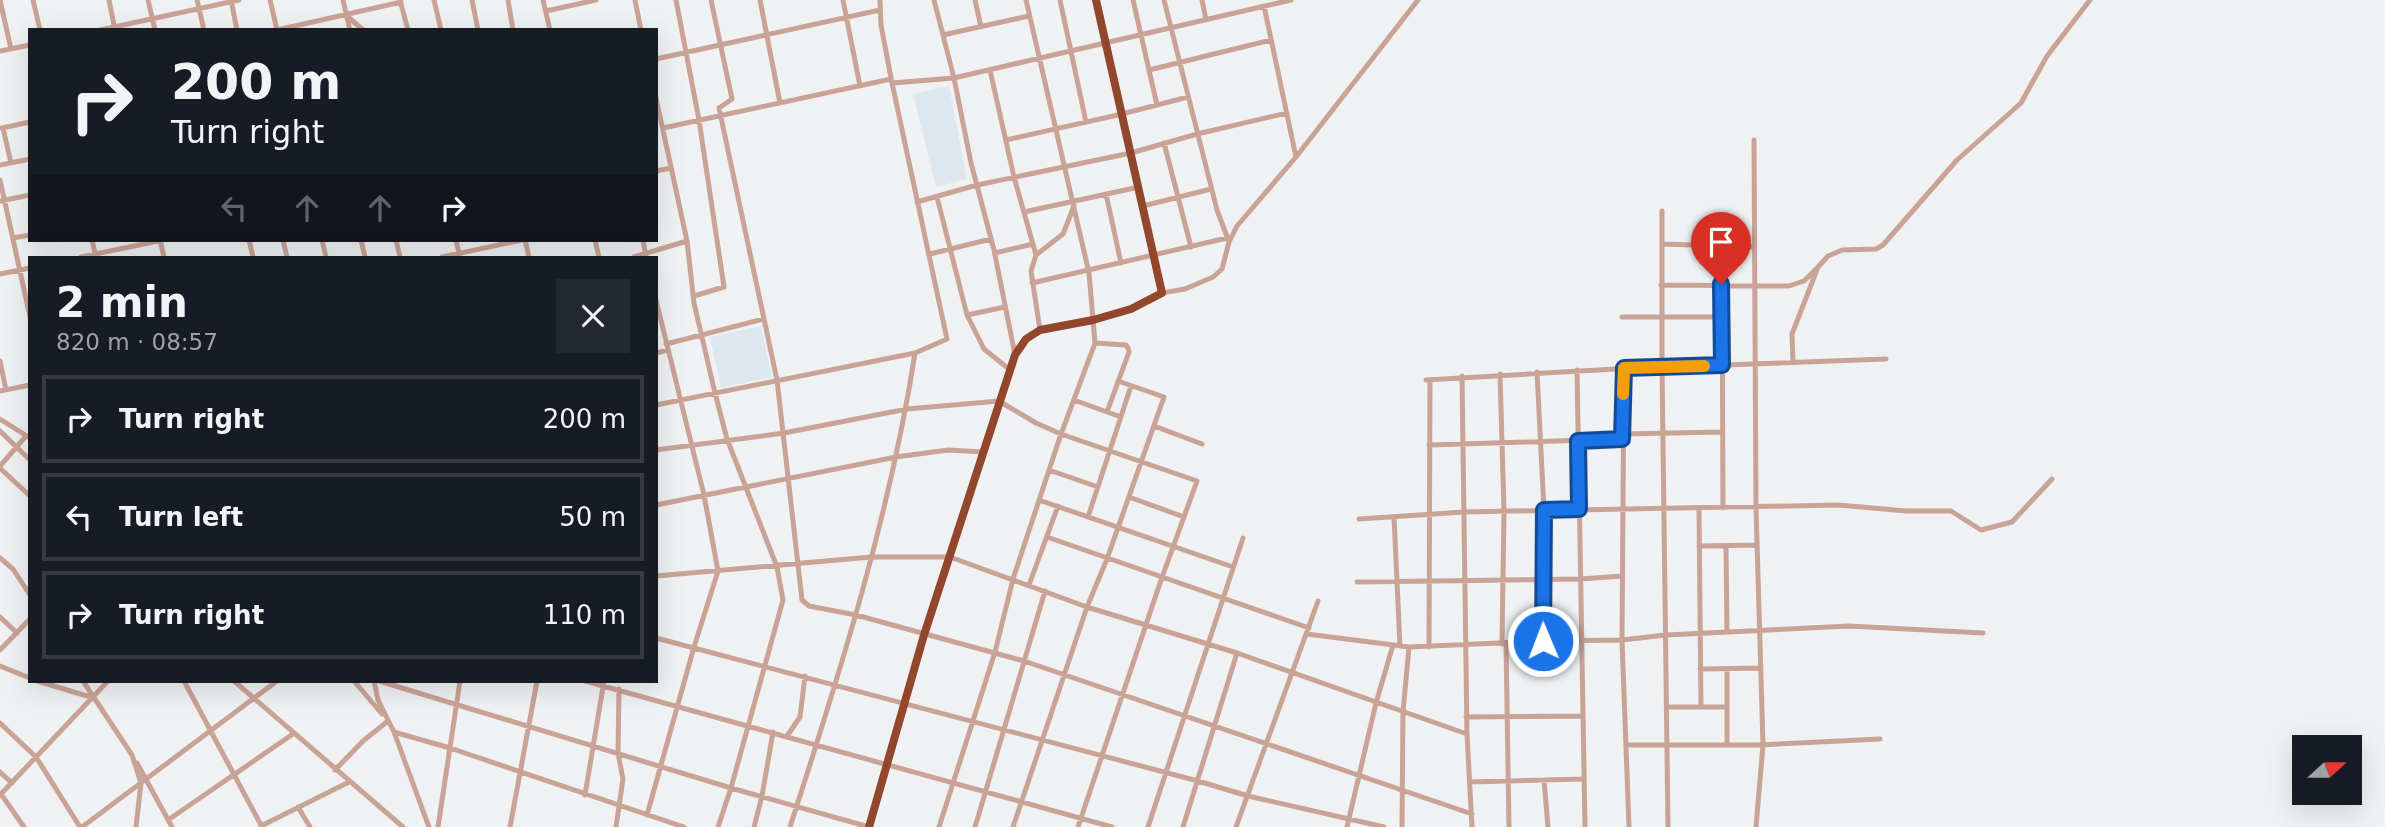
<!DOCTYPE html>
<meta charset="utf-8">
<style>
:root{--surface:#171b24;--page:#242831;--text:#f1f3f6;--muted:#9ea1a6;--line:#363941}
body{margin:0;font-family:"DejaVu Sans",sans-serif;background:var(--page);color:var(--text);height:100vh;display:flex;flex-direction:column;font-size:26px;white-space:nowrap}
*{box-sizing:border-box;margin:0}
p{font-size:23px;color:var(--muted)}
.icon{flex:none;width:38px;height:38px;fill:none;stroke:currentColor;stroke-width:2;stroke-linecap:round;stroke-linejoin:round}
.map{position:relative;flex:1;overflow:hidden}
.panel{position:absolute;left:28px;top:256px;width:630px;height:427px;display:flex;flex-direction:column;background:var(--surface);border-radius:0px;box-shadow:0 7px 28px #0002}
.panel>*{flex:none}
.banner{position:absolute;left:28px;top:28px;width:630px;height:214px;border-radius:0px;box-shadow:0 7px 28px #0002;background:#171b24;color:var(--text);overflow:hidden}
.needle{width:46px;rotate:69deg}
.buttons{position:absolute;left:2292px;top:735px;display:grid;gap:14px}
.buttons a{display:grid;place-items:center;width:70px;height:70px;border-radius:0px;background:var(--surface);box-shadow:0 7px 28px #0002;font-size:35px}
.pin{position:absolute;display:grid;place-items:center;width:60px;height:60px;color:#fff;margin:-72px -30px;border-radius:50% 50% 50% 0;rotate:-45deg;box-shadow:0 0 7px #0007}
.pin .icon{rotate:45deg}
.me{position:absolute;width:77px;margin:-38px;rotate:359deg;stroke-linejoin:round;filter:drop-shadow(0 0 5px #0008)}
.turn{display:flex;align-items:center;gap:24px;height:147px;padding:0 28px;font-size:32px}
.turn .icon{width:91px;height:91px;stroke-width:2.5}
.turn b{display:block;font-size:49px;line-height:60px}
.lanes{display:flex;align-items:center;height:66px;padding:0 28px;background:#0003;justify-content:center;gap:35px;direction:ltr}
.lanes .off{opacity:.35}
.round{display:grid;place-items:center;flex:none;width:74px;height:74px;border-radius:0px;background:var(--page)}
.overview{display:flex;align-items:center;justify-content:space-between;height:119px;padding:0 28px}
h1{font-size:42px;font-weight:700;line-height:52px}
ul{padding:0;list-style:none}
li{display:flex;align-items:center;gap:21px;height:88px;margin:0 14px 10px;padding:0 14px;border:4px solid var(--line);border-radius:0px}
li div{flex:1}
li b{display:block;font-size:26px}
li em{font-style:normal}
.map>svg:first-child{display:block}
.built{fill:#dee7ee}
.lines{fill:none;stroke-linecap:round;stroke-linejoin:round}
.minor{stroke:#c9a396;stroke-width:5}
.highway{stroke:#92472c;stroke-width:8}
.route-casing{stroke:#114b97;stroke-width:18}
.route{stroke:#1a73e8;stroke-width:12}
.slow{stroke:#f59e0b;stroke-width:12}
</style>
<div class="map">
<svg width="2385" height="827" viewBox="0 0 2385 827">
<rect width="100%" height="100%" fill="#eff1f3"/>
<!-- built -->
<path class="built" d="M949,86L967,179L936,187L913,94Z
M761,326L772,377L721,388L710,337Z"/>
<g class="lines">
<!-- minor -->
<path class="minor" d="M0,0L11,49
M33,0L40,30
M109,0L115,30
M148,0L155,30
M197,0L204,30
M231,0L237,30
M270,0L277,30L401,2
M343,0L350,30
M400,0L408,30
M434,0L441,30
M472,0L478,30
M508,0L513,30
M543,0L550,30
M635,0L641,30
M676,0L699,120L724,287L694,296
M711,0L732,99L719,108L777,380L802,600L809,606L856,615L1024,661L1472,814
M760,0L780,103
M843,0L860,86
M934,0L954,78L971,163L994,250L1015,355
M975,0L981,27
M1060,0L1086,122
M1133,0L1157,105
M1164,0L1217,210L1229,242
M1202,0L1206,20
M1264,6L1296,157
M546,11L596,0
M347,16L363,30
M100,30L239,0
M943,35L1029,16
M0,51L30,45
M656,59L880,10
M990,70L1014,177L1036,255
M1149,70L1271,40
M892,83L954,78L1291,0
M656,98L687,241L694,303L715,393L727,439L777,567L783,600L731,788L718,827
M2,128L30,122
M3,128L11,163
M663,128L891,79
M1006,140L1122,114L1188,97
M1754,140L1756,508L1763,745L1756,827
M1164,143L1191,247
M0,165L30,159
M656,171L671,168
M0,180L30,317
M1106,194L1121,263
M937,197L967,315L984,349L1009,369
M0,201L30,195
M917,202L977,185L1131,153L1197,134L1287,113
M1143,206L1211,189
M1662,211V367L1668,827
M1024,212L1139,187
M13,238L30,235
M92,240L96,257
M160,240L164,257
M249,240L253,257
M283,240L287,257
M322,240L326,257
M361,240L365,257
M396,240L400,257
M456,240L460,257
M525,240L529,257
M595,240L599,257
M643,240L646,257
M1662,244L1754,247
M1722,246L1723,508
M995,253L1033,244
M930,254L991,239
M81,257L163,240
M442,257L522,240
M634,257L687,241
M0,274L30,268
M1032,283L1227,238
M1661,285L1789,286L1804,281L1816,269
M1162,293L1185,289L1213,277L1222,269L1229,242L1237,226L1296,157L1418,0
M967,315L1005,307
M1622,317H1721
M1040,330L1031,271L1036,255L1063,234L1074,206
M1095,343L1126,345L1128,348L1129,352L1107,412
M666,344L764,319
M656,353L668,350
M0,361L6,390
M1793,362L1792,334L1818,267L1828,256L1842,250L1876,249L1883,245L1957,160L2021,103L2047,56L2090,0
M1624,368L1622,640L1629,827
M1577,370L1585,827
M1537,372L1544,510L1543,641
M1500,374L1504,511L1502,644
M1462,376L1467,734L1472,827
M1426,380L1615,369L1886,359
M0,391L30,385
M1074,400L1121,417
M656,405L915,353L947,339L892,83L881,25L880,0
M0,419L30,438
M1154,426L1202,444
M0,431L30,460
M1622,434L1722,432
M1429,445L1622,439
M656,450L784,433L907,409L999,401L1036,423L1061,434L1197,481L1160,583L1078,827
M0,466L26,436
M0,468L30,496
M1049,470L1098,487
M1129,497L1184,517
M1039,500L1233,567
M656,505L896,457L948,450L983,452
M1699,509L1701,707
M1088,517L1131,386
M1394,517L1400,646
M1359,519L1464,512L1839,505L1906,511H1951L1981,530L2012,522L2052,479
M1047,537L1309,628
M1699,546L1757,545
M1726,546L1727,632
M0,558L13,569L30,595
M656,576L871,557H950L1087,607L1237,653L1467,734
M1357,582L1581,579L1622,576
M1029,585L1058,506
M0,617L17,633
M1307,634L1409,647L1543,641L1622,640L1666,635L1849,626L1983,633
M656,638L1198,781L1248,796L1384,827
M1506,643L1509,827
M1429,647L1430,380
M0,650L30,619
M0,666L30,678
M1700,669L1761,668
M1727,669V745
M37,681L94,698
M83,681L132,755L141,783L136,827
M184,681L262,827
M234,681L403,827
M354,681L382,714
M374,681L378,700L394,732L429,827
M379,681L731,788L869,827
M585,681L1112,827
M1668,707H1727
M1466,717L1583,716
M0,723L36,757L80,827
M394,732L450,748L684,827
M787,736L800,717L805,676
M1626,745H1757L1880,739
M137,763L172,827
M335,770L363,741L388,721
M0,772L12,783
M1544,780L1548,827
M1470,782L1584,779
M1,794L24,827
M0,795L108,681
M585,795L604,681
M298,807L310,827
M647,815L694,647L718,571L704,495L656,300
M168,820L293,734
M261,826L349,782
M82,827L277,681
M438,827L460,681
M510,827L537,681
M616,827L623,779L618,753L619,689
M754,827L762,796L773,732
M790,827C840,672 890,515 915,353
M939,827L995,652L1013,579L1061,434L1095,343L1089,273L1026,0
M975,827L1045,591
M1013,827L1087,607L1107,559L1164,397L1118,381
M1148,827L1243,538
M1183,827L1237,653
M1236,827L1318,601
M1347,827L1376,703L1393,645
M1402,827L1403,712L1409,647"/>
<!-- highway -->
<path class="highway" d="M869,827L924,635L1015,355L1026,339L1040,330L1093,320L1131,309L1162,293L1096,0"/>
</g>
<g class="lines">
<defs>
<path id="route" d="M1543,641L1544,510L1579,509L1578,441L1622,439L1624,368L1722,365L1721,284"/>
</defs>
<!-- route casing -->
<use href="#route" class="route-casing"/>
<!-- route -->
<use href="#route" class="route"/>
<!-- slow -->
<path class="slow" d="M1623,394L1624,368L1704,366"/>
</g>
</svg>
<div class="buttons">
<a><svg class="needle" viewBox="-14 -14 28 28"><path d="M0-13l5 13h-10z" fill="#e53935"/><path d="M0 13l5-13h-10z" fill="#9ea1a6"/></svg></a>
</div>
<div class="pin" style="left:1721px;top:284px;background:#d93025"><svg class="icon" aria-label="arrive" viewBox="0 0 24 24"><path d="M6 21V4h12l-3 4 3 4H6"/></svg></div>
<svg class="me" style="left:1543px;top:641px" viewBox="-20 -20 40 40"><circle r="17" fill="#1a73e8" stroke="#fff" stroke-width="3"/><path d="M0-11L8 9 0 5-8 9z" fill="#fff"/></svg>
<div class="banner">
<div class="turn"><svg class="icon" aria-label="right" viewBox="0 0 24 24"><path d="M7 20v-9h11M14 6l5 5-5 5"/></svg><div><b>200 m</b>Turn right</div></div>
<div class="lanes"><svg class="icon off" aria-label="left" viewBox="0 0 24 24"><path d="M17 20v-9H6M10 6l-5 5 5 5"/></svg><svg class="icon off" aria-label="ahead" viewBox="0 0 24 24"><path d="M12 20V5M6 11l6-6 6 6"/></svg><svg class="icon off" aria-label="ahead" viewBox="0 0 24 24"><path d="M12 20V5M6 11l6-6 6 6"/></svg><svg class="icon" aria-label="right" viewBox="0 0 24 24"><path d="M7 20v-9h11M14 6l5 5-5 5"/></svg></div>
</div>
<section class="panel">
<div class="overview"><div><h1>2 min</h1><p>820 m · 08:57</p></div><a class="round"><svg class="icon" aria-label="close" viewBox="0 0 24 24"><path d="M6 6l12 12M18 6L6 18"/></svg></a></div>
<ul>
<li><svg class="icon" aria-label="right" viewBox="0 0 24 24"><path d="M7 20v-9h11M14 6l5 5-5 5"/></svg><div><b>Turn right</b></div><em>200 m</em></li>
<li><svg class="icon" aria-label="left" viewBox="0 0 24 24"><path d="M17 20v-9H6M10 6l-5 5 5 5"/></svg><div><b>Turn left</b></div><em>50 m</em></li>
<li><svg class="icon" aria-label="right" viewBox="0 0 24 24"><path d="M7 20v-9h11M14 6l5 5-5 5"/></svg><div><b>Turn right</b></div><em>110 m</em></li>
</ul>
</section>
</div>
